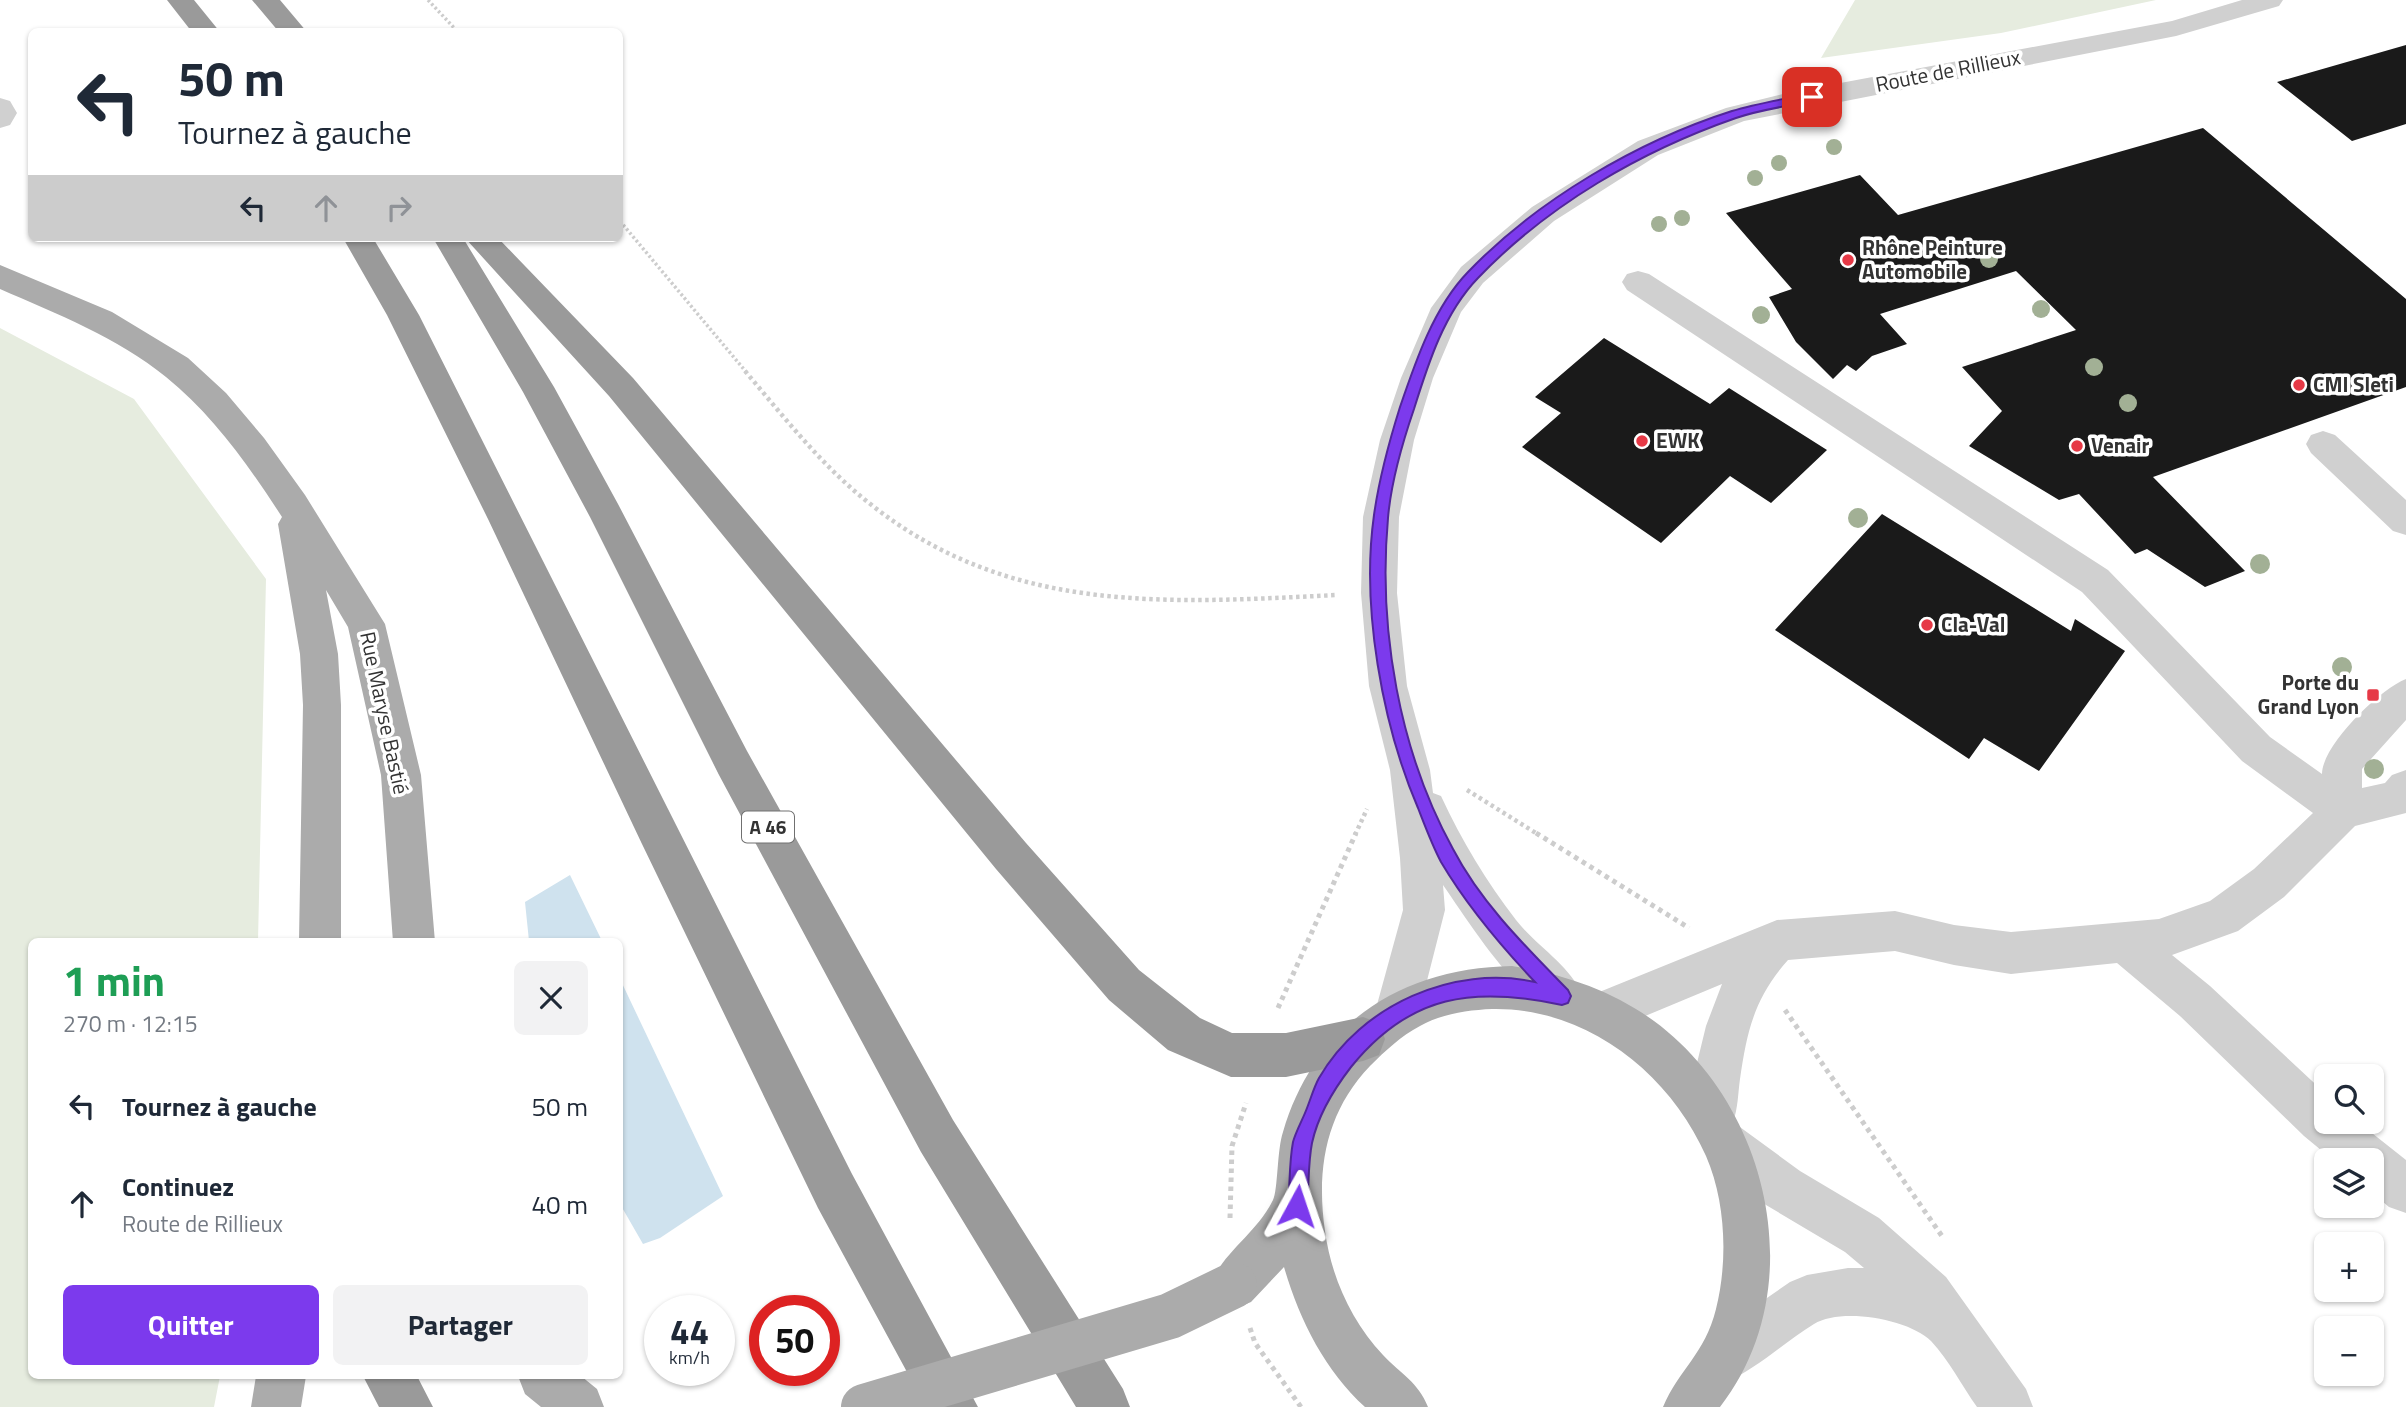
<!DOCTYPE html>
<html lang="fr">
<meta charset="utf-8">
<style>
:root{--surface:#fff;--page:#f2f2f3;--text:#1f2937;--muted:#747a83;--accent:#7c3aed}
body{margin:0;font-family:"Titillium Web",sans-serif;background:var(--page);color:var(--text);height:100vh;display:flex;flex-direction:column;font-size:26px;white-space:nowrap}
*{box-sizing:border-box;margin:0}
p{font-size:23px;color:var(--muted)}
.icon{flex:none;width:38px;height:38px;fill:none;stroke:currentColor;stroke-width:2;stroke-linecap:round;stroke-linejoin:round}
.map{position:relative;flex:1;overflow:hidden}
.side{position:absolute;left:28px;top:938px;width:595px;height:441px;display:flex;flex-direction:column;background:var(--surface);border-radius:10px;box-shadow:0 2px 5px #0004}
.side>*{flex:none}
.top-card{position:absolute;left:28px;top:28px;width:595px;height:214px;border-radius:10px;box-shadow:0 2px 5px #0004;background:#fff;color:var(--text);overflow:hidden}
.buttons{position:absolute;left:2314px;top:1064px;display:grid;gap:14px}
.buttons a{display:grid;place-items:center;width:70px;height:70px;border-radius:10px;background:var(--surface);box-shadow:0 2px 5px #0004;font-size:35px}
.speed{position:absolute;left:644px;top:1295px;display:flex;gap:14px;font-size:35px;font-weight:700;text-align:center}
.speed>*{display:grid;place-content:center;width:91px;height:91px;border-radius:50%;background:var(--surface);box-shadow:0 2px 5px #0004;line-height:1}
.speed small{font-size:18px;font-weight:400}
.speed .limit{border:10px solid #d22;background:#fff;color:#111}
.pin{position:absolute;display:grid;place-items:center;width:60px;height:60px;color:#fff;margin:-30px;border-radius:14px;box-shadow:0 4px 10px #0006}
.me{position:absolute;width:77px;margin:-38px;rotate:5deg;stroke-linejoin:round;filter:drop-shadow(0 0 5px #0008)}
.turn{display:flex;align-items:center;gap:24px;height:147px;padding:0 35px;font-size:32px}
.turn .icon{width:91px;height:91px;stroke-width:2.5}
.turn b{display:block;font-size:49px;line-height:60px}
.lanes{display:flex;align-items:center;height:66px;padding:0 35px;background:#0003;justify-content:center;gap:35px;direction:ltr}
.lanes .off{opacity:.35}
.round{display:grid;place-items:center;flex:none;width:74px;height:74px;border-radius:10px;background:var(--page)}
.head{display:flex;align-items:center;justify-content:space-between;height:119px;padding:0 35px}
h1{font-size:42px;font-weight:700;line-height:52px;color:#1e9e55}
.button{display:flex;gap:14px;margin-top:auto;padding:14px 35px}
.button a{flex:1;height:80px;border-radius:10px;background:var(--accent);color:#fff;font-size:28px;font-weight:700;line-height:80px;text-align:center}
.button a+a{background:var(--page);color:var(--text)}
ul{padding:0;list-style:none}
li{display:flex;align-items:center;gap:21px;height:98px;padding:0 35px}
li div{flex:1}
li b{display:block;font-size:26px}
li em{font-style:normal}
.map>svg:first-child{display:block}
.green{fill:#e6ecdf}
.water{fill:#cfe2ee}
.building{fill:#1a1a1a}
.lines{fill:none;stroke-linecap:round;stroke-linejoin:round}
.path-far2{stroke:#cdcdcd;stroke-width:3.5;stroke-dasharray:2.5 2.5;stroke-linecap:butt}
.path-far1{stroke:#cdcdcd;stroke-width:4.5;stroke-dasharray:3.5 3.5;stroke-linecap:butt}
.path{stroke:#cdcdcd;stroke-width:5;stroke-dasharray:4.5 4.5;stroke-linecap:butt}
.minor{fill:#d0d0d0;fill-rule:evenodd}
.major{fill:#ababab;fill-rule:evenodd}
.highway{fill:#9a9a9a;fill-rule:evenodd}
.major-bridge{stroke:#ababab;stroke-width:46}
.tree{fill:#a2b095}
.route{fill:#7c3aed;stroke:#51269a;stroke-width:2}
.poi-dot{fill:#e63946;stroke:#fff;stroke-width:2.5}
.labels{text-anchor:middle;stroke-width:7;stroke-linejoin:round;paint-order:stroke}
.shield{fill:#fff;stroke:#707070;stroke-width:2}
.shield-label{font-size:19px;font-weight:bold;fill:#333}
.street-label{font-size:21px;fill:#333;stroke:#fff}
.poi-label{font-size:21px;font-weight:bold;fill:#333;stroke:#fff;text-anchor:start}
</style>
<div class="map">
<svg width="2406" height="1407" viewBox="0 0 2406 1407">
<rect width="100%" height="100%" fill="#fff"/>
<!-- green -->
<path class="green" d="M1855,0H2156L2001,33L1821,58Z
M0,328L134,399L266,579L258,941L32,942V1376H220L214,1407H0Z"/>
<!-- water -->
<path class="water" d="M570,875L602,941H529L525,902Z
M620,979L723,1196L660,1238L643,1244L620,1204Z"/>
<!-- building -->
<path class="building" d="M2406,45V124L2352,141L2277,82Z
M2203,128L2406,299V387L2153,477L2245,571L2205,587L2147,549L2135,554L2079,494L2059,500L1969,446L2002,411L1962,367L2076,330L2016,271L1880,314L1907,344L1872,356L1856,371L1847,365L1833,379L1796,342L1769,297L1792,289L1726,213L1860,175L1898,215Z
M1604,338L1710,404L1729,388L1827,450L1771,503L1730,476L1661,543L1522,447L1561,413L1535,397Z
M1882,514L2071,631L2075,619L2125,651L2039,771L1984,738L1969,759L1775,630Z"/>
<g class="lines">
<!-- path-far2 -->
<path class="path-far2" d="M428,0L458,32
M620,221L747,373"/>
<!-- path-far1 -->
<path class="path-far1" d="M745,371C784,417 822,466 869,503C1010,616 1169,603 1337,595
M1467,790L1539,835
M1355,835L1367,809"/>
<!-- path -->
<path class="path" d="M1536,833L1689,928
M1278,1008L1356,833
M1785,1010L1944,1239
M1230,1218L1232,1146L1246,1103
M1250,1328L1255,1343L1301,1407"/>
<!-- minor -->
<path class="minor" d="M2242,0H2283L2279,6L2176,36L1744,121L1658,155L1554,221L1483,283L1461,312L1433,378L1414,440L1399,517L1397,593L1407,686L1430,770L1433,793L1441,796C1462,841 1486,881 1516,920C1537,947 1569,964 1583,996L1576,1011L1561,1017C1517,999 1470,924 1443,885L1445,910L1419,1012L1412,1027L1397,1034L1382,1027L1375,1012L1403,910L1400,858L1390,770L1369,686L1361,593L1363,517L1380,440L1401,378L1431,308L1461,267L1532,207L1638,141L1726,108L1787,93L2172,21Z
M0,98L10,101L17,113L10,125L0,128Z
M1638,271L1649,274L2108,570L2270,737L2322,774C2322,745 2380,689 2406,679V720L2362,769V788L2385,783L2392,775L2406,770V813L2355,826L2284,897L2238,931L2172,955L2210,986L2326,1094V1122H2358L2406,1160V1213L2389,1207L2371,1192V1160H2333L2304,1136L2180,1016L2117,963L2011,974L1954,965L1895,951L1788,960C1755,997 1747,1030 1740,1079C1738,1093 1738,1109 1733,1122L1800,1171L1879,1218L1946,1277L2026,1389L2033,1407H1977C1962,1386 1949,1360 1931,1341C1909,1319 1841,1307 1814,1324C1783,1343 1757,1369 1724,1383L1706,1376L1699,1358L1706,1340L1790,1282L1807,1275L1848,1268H1864L1845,1252L1766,1205L1708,1157L1701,1141L1703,1136L1696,1133L1689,1117L1697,1063L1706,1026L1722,984L1602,1034L1587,1027L1580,1012L1587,997L1777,920L1895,911L1954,925L2011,932L2159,919L2210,901L2254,869L2313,813L2242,761L2082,592L1627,290L1622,282L1627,274Z
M2323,431L2335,435L2406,500V535L2393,531L2311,453L2306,444L2311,435Z"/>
<!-- major -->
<path class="major" d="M0,265L112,312L188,358L226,393L264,438L305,495L385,624L421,775L435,942H393L381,775L348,627L326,590L338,654L341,705V942H299L303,705L300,654L278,524L282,517C249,466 213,415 166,377C117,337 57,314 0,289Z
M1512,966C1563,974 1611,990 1654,1021C1770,1106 1812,1289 1720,1407H1663C1679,1369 1705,1354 1716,1309C1728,1261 1726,1202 1706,1156C1669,1072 1585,1007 1492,1009C1468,1010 1441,1014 1420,1026C1401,1036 1385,1051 1370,1066C1326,1112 1316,1169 1325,1231C1331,1276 1351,1321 1383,1355C1401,1374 1418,1382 1428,1407H1365C1325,1371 1299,1319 1284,1267L1251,1302L1234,1309L1217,1302L1210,1285C1223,1252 1257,1233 1273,1200C1278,1190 1277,1149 1283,1132C1315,1023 1402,968 1512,966Z
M256,1376H306L301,1407H251Z
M518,1376H581L597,1389L604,1407H541L525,1394Z"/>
<!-- highway -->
<path class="highway" d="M167,0H194L220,32H192Z
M252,0H280L307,32H279Z
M343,238H373L419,315L852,1174L978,1407H926L818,1208L642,844L488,519L387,315Z
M433,238H463L554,387L618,504L747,751L953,1120L1123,1389L1130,1407H1076L921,1152L719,775L590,517L523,392Z
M465,238H498L633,378L1026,843L1139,970L1200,1018L1232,1033H1286L1363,1017L1379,1023L1385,1039L1379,1055L1363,1061L1286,1077H1231L1168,1050L1109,1000L996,869L609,396Z
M363,1376H417L433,1407H379Z"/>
<!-- major-bridge -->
<path class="major-bridge" d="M864,1407L1170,1316L1234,1285"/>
</g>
<!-- trees -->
<g class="tree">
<circle cx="1834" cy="147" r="8"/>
<circle cx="1779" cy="163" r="8"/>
<circle cx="1755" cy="178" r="8"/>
<circle cx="1682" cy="218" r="8"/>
<circle cx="1659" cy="224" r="8"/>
<circle cx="1989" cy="259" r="9"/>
<circle cx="2041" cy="309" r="9"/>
<circle cx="1761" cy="315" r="9"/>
<circle cx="2094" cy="367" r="9"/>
<circle cx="2128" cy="403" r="9"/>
<circle cx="1858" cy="518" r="10"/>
<circle cx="2260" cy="564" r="10"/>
<circle cx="2342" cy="667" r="10"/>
<circle cx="2374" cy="769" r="10"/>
</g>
<!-- route -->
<path class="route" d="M1812,93L1818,97L1816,100C1790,106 1762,109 1736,118C1641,151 1548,205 1478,278C1444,313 1428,364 1414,409C1402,444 1391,482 1388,518C1378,629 1399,751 1453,849C1481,903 1526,947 1568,990L1571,996L1568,1003L1562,1005C1474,986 1410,994 1351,1067C1334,1089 1318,1115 1312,1143C1308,1163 1309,1186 1307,1206L1304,1213L1297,1216L1291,1213L1288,1206C1290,1186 1289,1163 1293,1142C1296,1131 1303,1119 1307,1108C1311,1098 1314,1087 1319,1078C1361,1005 1454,964 1535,982C1500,945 1467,906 1441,862C1432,845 1425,826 1418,808C1382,724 1361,607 1374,515C1379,479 1389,442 1400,407C1416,360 1434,307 1468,272C1537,200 1638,141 1732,111C1758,103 1786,99 1812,93Z"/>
<!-- markers -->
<g class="poi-dot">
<circle cx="1848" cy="260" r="7"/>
<circle cx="2299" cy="385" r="7"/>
<circle cx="1642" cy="441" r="7"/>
<circle cx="2077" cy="446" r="7"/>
<circle cx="1927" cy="625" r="7"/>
<rect x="2366" y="688" width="14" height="14" rx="3.5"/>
</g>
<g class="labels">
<!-- shield labels -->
<rect class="shield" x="742" y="811.5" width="52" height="31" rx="5"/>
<g class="shield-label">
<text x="768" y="834">A 46</text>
</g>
<!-- street labels -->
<g class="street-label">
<text transform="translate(1948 71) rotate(-11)" y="7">Route de Rillieux</text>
<text transform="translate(384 713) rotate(78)" y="7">Rue Maryse Bastié</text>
</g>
<!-- poi labels -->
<g class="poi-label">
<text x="1862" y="255">Rhône Peinture<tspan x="1862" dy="24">Automobile</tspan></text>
<text x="2313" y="392">CMI Sleti</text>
<text x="1656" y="448">EWK</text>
<text x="2091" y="453">Venair</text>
<text x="1941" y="632">Cla-Val</text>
<text x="2359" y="690" text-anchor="end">Porte du<tspan x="2359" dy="24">Grand Lyon</tspan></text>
</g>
</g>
</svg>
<div class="buttons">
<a><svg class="icon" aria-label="search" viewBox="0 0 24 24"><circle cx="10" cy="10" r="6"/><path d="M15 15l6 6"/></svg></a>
<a><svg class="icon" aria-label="layers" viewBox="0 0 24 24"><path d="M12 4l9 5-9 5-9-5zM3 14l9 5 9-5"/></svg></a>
<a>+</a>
<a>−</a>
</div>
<div class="speed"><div>44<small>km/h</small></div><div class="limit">50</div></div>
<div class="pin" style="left:1812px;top:97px;background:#d93025"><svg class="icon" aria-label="arrive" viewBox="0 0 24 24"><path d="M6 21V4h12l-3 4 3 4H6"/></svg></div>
<svg class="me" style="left:1297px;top:1206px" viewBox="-20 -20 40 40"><path d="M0-17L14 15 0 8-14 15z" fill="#7c3aed" stroke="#fff" stroke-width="4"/></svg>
<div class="top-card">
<div class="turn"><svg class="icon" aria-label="left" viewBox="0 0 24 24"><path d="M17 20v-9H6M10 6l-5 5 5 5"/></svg><div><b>50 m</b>Tournez à gauche</div></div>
<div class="lanes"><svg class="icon" aria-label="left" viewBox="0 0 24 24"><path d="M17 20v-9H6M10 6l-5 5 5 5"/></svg><svg class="icon off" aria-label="ahead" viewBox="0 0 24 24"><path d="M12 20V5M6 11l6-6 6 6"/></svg><svg class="icon off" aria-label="right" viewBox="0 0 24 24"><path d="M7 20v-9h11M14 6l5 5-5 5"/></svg></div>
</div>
<section class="side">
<div class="head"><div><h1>1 min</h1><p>270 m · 12:15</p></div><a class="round"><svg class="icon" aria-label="close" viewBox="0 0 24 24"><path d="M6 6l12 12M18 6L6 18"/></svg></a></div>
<ul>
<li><svg class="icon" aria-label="left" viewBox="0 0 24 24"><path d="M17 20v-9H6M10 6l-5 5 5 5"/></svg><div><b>Tournez à gauche</b></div><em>50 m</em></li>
<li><svg class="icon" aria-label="ahead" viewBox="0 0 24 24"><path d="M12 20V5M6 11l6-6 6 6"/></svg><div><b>Continuez</b><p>Route de Rillieux</p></div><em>40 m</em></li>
</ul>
<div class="button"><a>Quitter</a><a>Partager</a></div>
</section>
</div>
